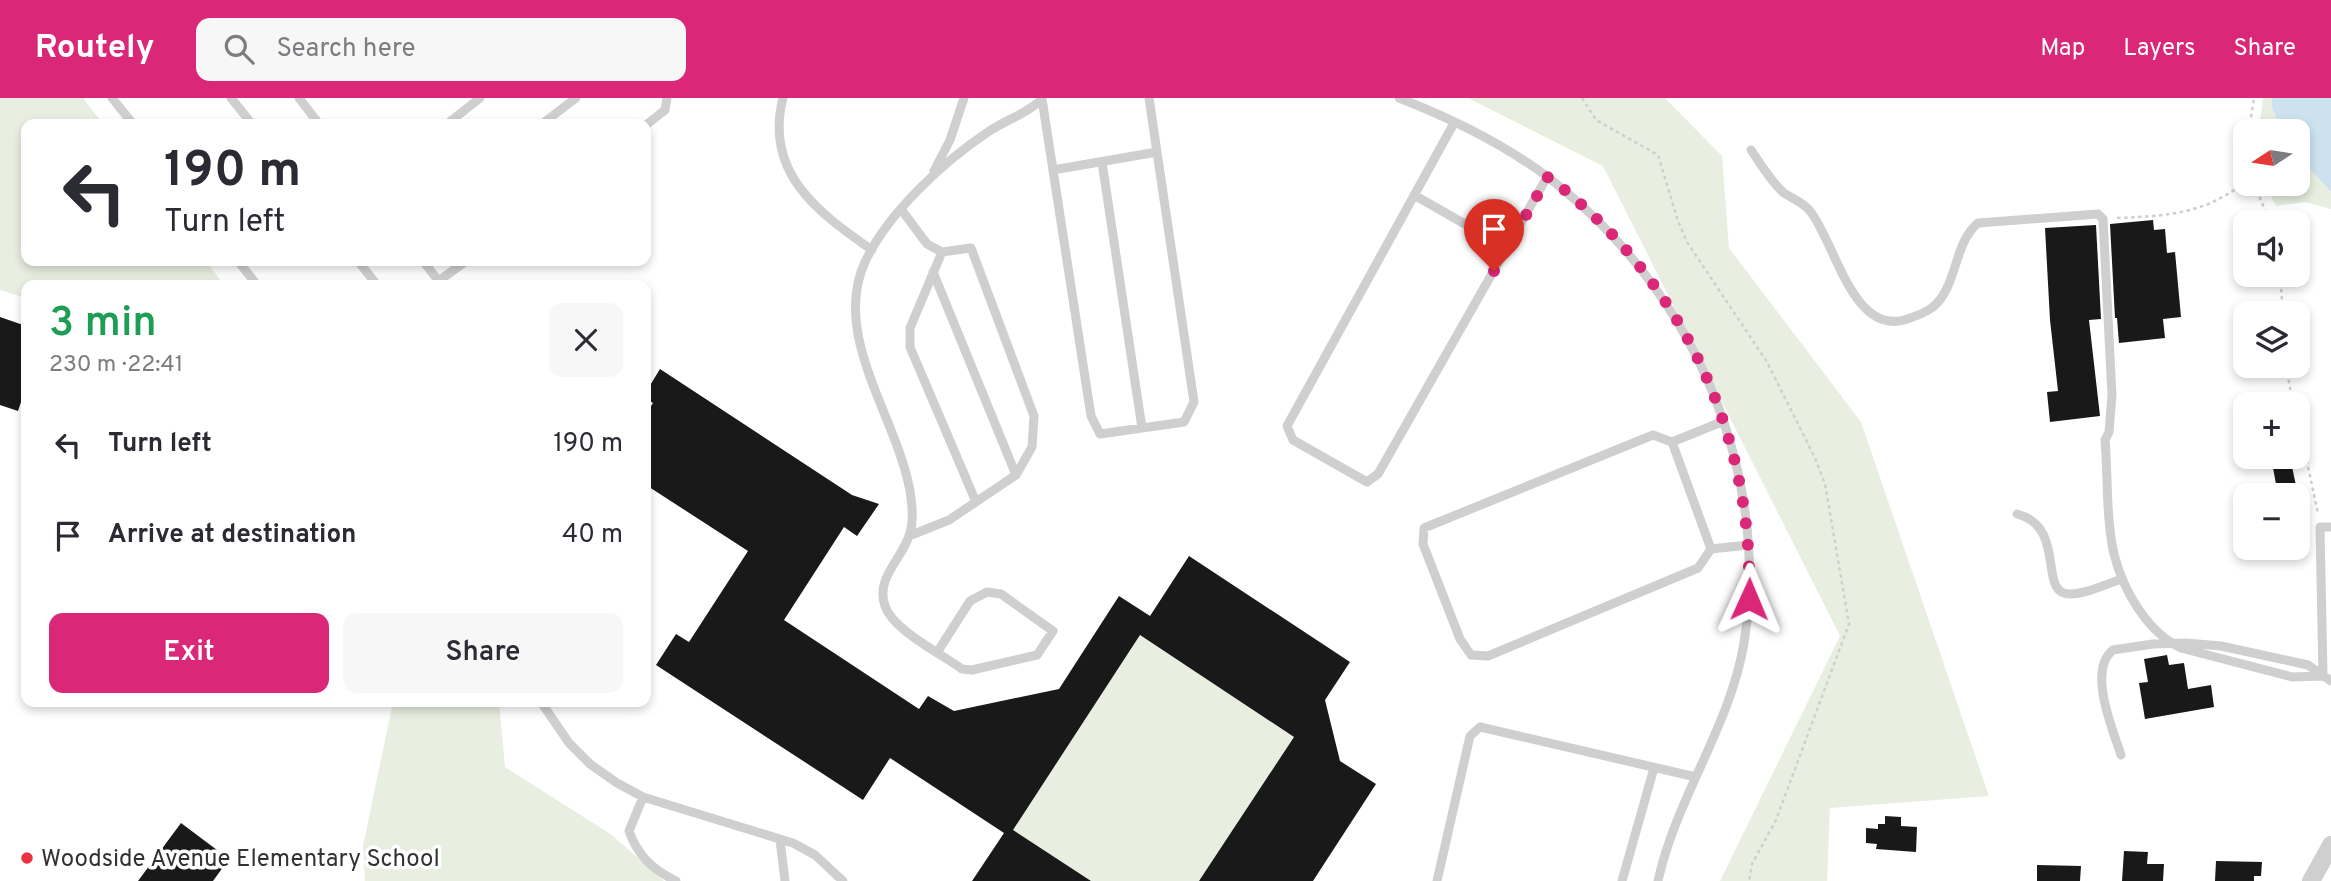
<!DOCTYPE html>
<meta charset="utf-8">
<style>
:root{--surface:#fff;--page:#f7f7f7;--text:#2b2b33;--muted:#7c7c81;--accent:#db2777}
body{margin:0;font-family:Overpass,sans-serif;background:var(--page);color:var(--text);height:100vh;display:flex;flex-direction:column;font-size:26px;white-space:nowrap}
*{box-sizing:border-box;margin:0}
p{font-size:23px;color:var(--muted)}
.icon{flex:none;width:38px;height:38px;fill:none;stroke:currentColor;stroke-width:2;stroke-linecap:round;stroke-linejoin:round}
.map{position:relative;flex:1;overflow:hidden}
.details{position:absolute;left:21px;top:182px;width:630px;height:427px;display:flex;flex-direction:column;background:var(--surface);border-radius:14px;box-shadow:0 4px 10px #0003}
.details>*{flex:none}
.hud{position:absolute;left:21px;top:21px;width:630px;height:147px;border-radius:14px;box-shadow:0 4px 10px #0003;background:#fff;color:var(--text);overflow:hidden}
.needle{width:46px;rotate:258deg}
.buttons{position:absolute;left:2233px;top:21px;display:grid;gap:14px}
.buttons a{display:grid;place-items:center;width:77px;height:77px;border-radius:14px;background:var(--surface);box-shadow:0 4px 10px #0003;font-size:35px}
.pin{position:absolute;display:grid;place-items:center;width:60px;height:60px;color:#fff;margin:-72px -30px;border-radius:50% 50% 50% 0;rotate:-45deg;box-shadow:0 0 7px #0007}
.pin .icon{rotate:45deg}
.me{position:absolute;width:77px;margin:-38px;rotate:1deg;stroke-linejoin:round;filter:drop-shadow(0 0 5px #0008)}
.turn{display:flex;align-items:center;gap:24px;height:147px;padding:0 28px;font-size:32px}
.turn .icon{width:91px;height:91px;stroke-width:2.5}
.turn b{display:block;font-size:49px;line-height:60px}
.round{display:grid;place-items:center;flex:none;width:74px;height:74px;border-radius:14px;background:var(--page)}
.overview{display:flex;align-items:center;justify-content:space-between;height:119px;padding:0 28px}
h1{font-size:42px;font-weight:600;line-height:52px;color:#1e9e55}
.cta{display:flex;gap:14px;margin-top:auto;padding:14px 28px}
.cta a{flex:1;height:80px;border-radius:14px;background:var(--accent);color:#fff;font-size:28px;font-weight:600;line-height:80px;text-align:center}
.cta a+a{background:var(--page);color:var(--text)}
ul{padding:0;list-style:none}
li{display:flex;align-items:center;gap:21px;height:91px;padding:0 28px}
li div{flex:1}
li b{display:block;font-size:26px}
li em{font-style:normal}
header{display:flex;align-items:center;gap:42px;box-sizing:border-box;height:98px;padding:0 35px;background:var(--accent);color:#fff}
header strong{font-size:33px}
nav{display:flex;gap:38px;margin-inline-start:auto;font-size:24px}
.search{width:490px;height:63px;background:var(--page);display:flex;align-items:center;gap:18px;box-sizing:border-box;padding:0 24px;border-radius:14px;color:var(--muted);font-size:26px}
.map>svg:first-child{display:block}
.green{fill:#e8efe0}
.water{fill:#cce2ee}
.building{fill:#191919}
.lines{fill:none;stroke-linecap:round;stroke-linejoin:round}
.path{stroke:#cfcfcf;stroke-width:2.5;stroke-dasharray:3.5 3.5;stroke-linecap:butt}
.service{stroke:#cfcfcf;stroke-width:9}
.minor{stroke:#cfcfcf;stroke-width:18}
.route{stroke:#db2777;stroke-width:12;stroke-dasharray:0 21.6}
.poi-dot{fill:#eb3241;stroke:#fff;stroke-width:2.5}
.labels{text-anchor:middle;stroke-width:7;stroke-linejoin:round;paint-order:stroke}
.poi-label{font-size:24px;fill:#323232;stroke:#fff;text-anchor:start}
</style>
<header>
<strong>Routely</strong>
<div class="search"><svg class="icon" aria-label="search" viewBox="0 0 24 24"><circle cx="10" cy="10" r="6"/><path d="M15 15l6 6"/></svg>Search here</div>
<nav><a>Map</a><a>Layers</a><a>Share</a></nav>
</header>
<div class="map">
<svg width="2331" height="783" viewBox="0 0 2331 783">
<rect width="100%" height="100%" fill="#fff"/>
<!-- green -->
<path class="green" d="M0,0H83L103,26H26V163H206L224,187H26V200L0,192Z
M1468,0H1665L1722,58L1729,150L1861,324L1989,698L1830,710L1827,783H1720L1840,538L1603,68Z
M2263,0H2272V10L2282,33H2259Z
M2298,58L2331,94V111L2305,104L2276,108L2265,86H2298Z
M1140,537L1294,639L1199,783H1091L1013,732Z
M393,604H499L505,669L612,737L664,783H365L363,748Z"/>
<!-- water -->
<path class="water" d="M2272,0H2331V94L2298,58V33H2282L2272,10Z"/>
<!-- building -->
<path class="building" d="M2153,122L2154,132L2165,131L2167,155L2175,154L2181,219L2163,221L2165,240L2119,245L2117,220H2115L2110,126Z
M2096,127L2101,221L2089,222L2100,318L2050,324L2047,294L2058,293L2050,222L2045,130Z
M0,219L26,228V289L18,313L0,307Z
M660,271L852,397L879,406L857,438L844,429L784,522L919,611L928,598L954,613L1059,591L1119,498L1150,518L1189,458L1350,564L1325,602L1340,663L1376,686L1313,783H1199L1294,639L1140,537L1013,732L1091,783H972L1004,735L890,660L863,702L656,567L676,536L689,544L748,453L646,387V316L653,305L646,300V294Z
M2271,359H2290L2298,397H2278Z
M2167,557L2169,567L2184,565L2188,591L2211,587L2214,609L2145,621L2139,585L2148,584L2144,561Z
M1885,718L1901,719V728L1917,729L1916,754L1876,751L1877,746L1866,745V730L1878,731V726H1885Z
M181,725L229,761L213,783H138Z
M2124,753L2148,754L2147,766H2164L2163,783H2122Z
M2216,763L2262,764L2261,778H2254V783H2215Z
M2037,767L2081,768L2080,783H2037Z"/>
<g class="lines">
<!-- path -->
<path class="path" d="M1582,0L1596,22L1658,57L1678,123L1687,144L1767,264L1815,360L1825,386L1849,526L1776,722L1752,766L1749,783
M2249,33L2254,0
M2254,86L2270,124
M2117,120C2167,118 2205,116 2245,84
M2280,177L2283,215
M2286,268L2293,306
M2298,321L2318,416"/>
<!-- service -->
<path class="service" d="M112,0L133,26
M231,0L252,26
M299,0L319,26
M783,0C764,74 817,114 872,152
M1399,0C1458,23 1517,52 1565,93C1695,201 1771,376 1744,545C1730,629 1676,700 1658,783
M1042,1L1091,318L1100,336L1184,324L1194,304L1149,0
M1454,25L1287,328L1293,342L1367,384L1378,376L1547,79
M447,26L480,0
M542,26L576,0
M646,27L665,12L667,0
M1751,52C1761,66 1771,84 1784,95C1793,101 1804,105 1810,113C1835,144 1852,236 1904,222C1914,219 1925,215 1933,209C1958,188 1953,146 1978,125L2098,116L2103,121L2112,297L2109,334L2105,342C2108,377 2106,422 2114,456C2123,492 2147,534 2181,550L2292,579L2323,578
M1102,64L1142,330
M1053,72L1157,54
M934,73L950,42L964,0
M1414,97L1507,150
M901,111L927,146L942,154L971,150L1034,318L1032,349L1016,377L949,422L909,438
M942,154L910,230V249L976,404
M238,163L257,187
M358,163L377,187
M423,163L441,186
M933,174L1016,377
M433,187L466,163
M1672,344L1711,451
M2017,416C2064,428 2041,488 2064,495C2078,500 2108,485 2122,481
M1711,451L1698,470L1488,558L1471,557L1460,541L1423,446L1424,430L1653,337L1672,344L1724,323
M1711,451L1748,447
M938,553L970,503L987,494L1001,496L1053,533L1037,557L972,572L962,571C940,555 893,532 885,508C875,479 903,461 910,435C914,422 912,407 910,393C897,319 831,238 865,164C887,116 944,63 988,34C1005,22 1027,16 1042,1
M2323,578L2320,429H2331
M541,604L569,645L590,666L617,685L643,699L793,745L815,757L843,783
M2121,657C2113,632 2087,572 2113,552L2153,546L2186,545L2221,548L2308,567L2331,583
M643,699L629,733C638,758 652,771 676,783
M780,742L785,783
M1437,783L1470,638L1480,629L1696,679
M1622,783L1654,670"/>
<!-- minor -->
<path class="minor" d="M2311,783L2331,747"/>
</g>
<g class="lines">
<!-- route -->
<path class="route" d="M1494,173L1548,79C1681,179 1754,336 1749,501"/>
</g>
<!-- markers -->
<circle class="poi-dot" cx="27" cy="760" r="7"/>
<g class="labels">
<!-- poi labels -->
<g class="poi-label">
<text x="41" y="768">Woodside Avenue Elementary School</text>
</g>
</g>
</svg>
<div class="buttons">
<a><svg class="needle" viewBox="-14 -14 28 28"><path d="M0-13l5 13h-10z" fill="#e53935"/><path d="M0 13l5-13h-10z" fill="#7c7c81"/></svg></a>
<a><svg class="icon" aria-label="sound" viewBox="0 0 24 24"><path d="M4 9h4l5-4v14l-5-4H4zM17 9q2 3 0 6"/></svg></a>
<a><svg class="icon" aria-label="layers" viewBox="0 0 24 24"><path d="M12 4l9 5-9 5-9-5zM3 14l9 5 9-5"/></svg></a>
<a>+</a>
<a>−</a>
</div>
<div class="pin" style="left:1494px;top:173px;background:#d93025"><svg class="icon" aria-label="arrive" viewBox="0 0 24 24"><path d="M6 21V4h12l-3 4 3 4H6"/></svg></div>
<svg class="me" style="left:1749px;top:501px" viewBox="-20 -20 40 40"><path d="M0-17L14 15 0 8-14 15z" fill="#db2777" stroke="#fff" stroke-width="4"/></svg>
<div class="hud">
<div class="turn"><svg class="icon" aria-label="left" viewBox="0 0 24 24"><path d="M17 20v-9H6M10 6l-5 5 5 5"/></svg><div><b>190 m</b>Turn left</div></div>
</div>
<section class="details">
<div class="overview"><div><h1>3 min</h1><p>230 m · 22:41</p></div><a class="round"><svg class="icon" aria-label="close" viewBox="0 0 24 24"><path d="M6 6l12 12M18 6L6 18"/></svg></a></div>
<ul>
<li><svg class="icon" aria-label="left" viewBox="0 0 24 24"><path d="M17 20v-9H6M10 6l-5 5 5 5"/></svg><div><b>Turn left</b></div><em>190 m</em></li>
<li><svg class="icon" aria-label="arrive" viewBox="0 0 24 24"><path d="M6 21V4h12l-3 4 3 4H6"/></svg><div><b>Arrive at destination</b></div><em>40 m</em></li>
</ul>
<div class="cta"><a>Exit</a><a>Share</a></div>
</section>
</div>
